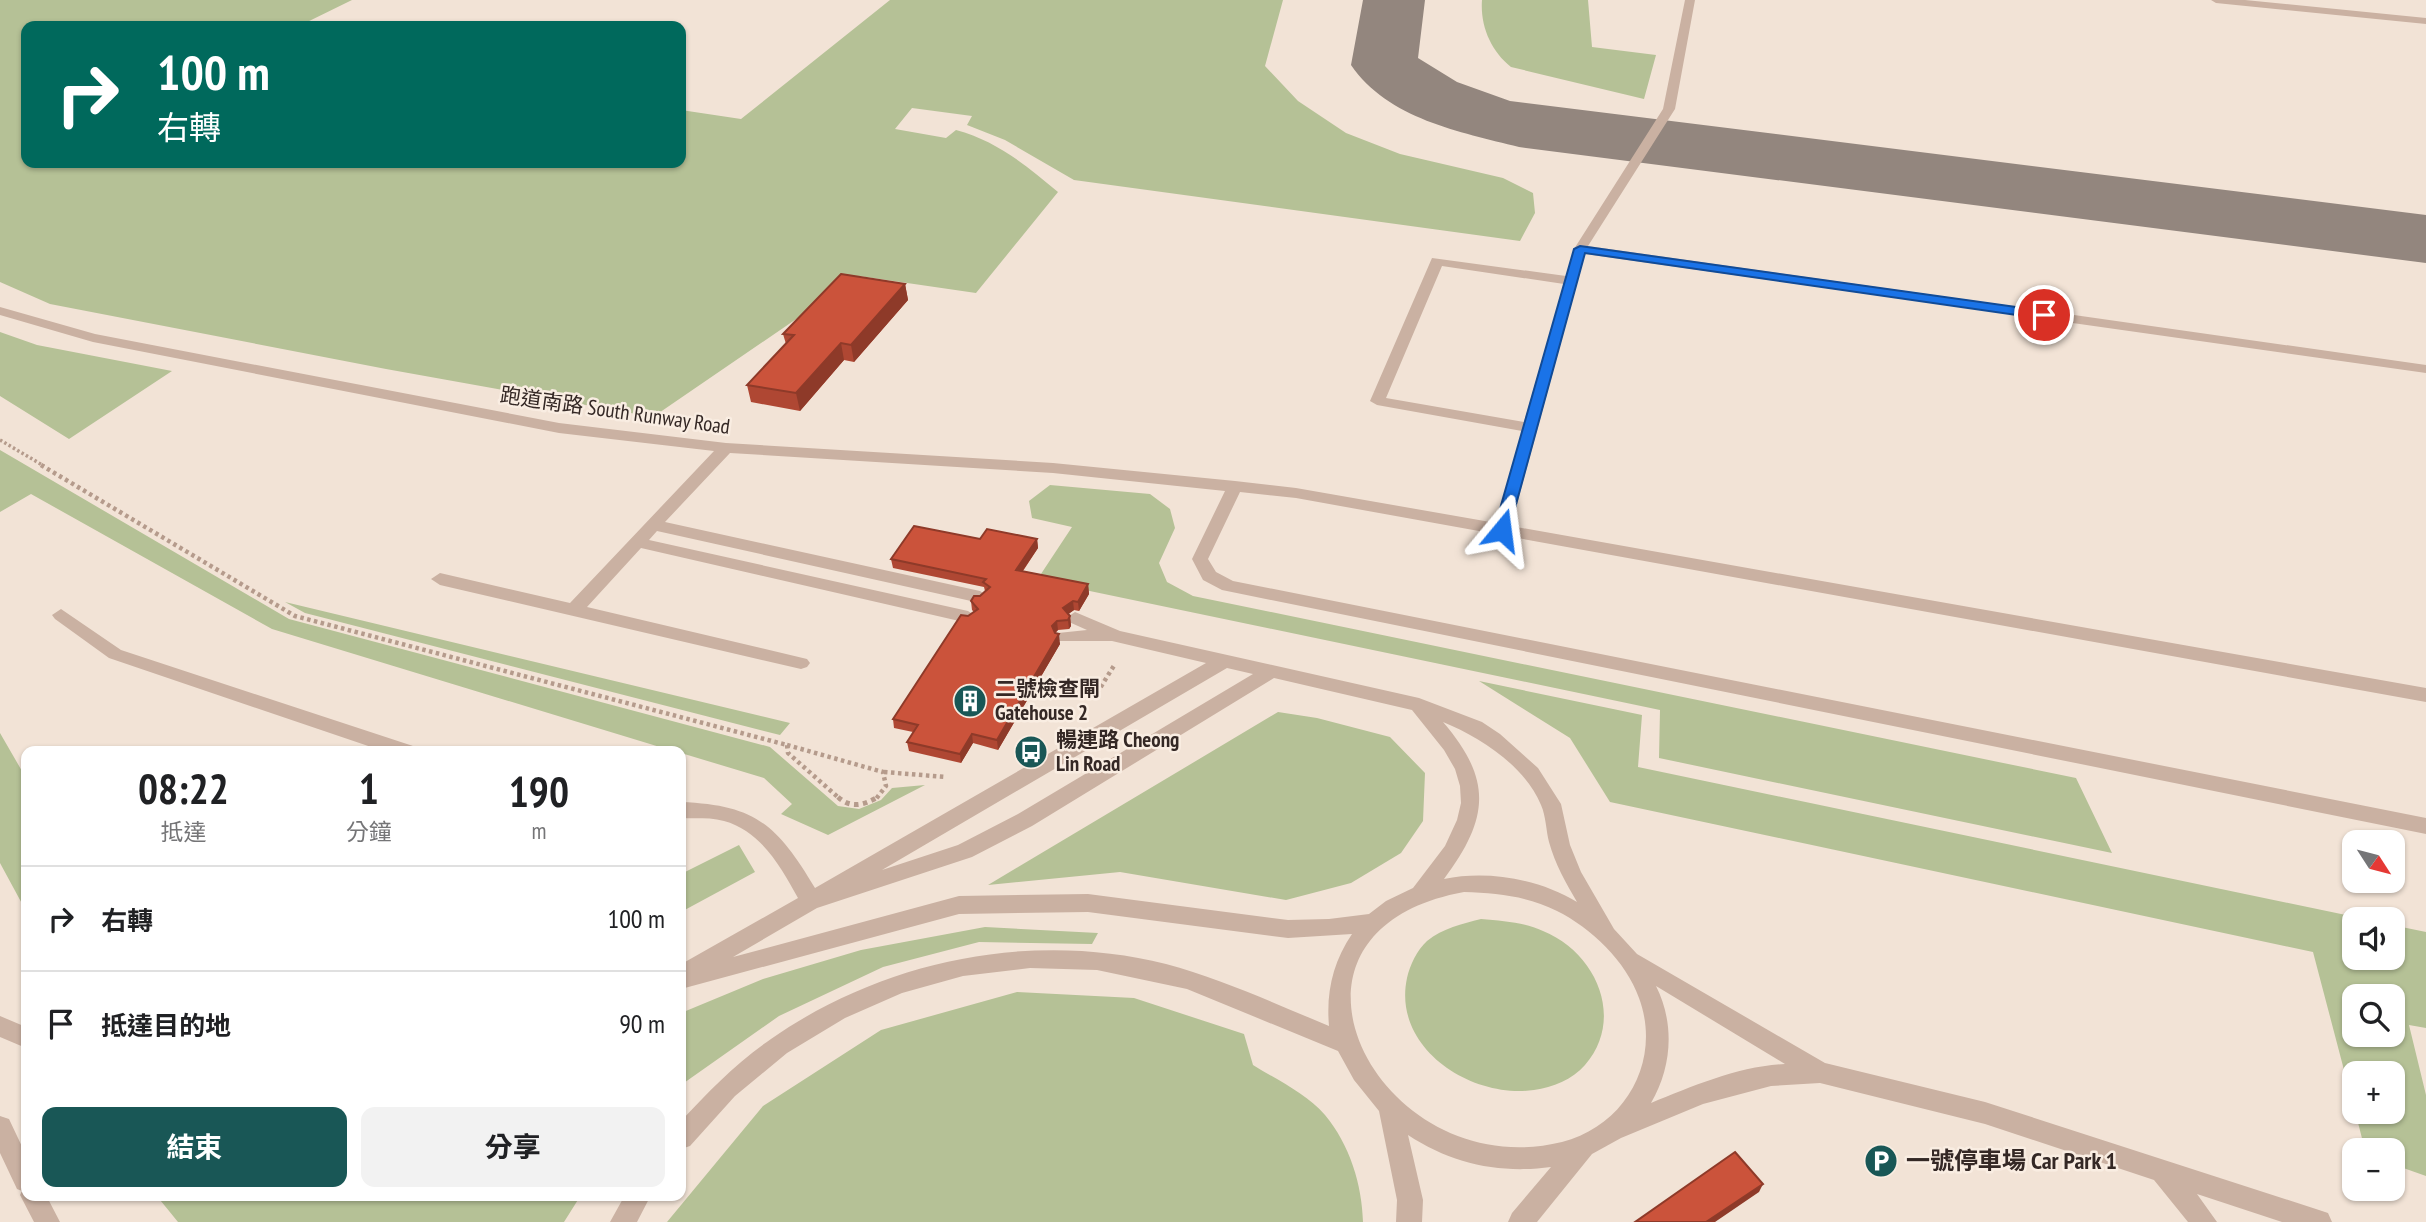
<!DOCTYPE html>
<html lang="zh-TW">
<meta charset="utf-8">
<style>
:root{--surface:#fff;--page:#f2f2f2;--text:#202124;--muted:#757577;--line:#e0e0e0;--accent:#195756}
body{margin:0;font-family:"PT Sans Narrow","Noto Sans TC",sans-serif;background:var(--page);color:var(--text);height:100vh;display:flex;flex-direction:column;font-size:26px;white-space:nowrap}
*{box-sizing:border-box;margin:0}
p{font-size:23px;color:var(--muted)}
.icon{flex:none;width:38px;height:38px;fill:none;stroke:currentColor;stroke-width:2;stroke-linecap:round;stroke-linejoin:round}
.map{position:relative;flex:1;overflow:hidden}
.details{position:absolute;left:21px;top:746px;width:665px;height:455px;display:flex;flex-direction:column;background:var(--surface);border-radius:14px;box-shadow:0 2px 5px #0004}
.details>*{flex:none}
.top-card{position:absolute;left:21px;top:21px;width:665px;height:147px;border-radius:14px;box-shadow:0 2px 5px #0004;background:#00695c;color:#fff;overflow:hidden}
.needle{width:46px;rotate:126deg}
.buttons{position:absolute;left:2342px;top:830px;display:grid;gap:14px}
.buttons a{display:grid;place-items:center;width:63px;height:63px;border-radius:14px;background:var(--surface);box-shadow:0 2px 5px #0004;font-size:35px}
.pin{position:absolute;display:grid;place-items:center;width:60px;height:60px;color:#fff;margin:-30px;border:4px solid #fff;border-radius:50%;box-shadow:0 2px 7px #0007}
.me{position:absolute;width:77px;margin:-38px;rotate:16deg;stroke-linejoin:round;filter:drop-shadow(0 0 5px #0008)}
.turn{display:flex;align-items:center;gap:24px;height:147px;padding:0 21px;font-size:32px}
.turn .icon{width:91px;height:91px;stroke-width:2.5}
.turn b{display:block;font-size:49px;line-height:60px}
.eta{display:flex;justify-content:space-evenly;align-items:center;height:119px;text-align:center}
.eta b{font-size:42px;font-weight:700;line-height:49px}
.primary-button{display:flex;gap:14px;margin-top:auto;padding:14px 21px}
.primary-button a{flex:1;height:80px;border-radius:14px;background:var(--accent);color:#fff;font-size:28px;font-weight:700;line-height:80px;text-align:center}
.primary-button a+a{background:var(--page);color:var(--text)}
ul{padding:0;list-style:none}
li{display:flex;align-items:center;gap:21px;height:105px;padding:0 21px;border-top:2px solid var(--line)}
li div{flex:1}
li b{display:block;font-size:26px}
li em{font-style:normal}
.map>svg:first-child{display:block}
.green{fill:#b5c196;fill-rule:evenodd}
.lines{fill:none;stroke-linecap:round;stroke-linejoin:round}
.taxiway{fill:#93867e;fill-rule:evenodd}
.path-far2{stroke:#b59b8c;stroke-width:3.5;stroke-dasharray:2.5 2.5;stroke-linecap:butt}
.path-far1{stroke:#b59b8c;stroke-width:4.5;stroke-dasharray:3.5 3.5;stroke-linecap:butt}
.path{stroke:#b59b8c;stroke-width:5;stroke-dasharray:4.5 4.5;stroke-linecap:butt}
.minor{fill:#cab1a2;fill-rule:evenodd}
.wall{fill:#af4733}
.shaded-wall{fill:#8e3a29}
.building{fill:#cb533b;stroke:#8e3a29;stroke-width:2}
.route{fill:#1a73e8;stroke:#114b97;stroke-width:2}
.labels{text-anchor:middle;stroke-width:5;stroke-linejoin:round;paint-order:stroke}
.street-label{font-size:21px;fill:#342825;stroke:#f9ede2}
.poi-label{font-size:21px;font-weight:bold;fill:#342825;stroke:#f9ede2;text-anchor:start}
.near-poi-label{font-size:24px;font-weight:bold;fill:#342825;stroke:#f9ede2;text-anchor:start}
</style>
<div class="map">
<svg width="2426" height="1222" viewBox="0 0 2426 1222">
<rect width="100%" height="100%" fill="#f2e3d6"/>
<!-- green -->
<path class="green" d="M0,0H352L299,26H26V163H681V110L741,119L890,0H1283L1265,66L1298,101L1346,133L1400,154L1503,178L1533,193L1535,213L1520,241L1074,180L1005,140L967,125L972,116L912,108L895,129L946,138L956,130C997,141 1027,166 1058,192L976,293L859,276L653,417L386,369L50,304L0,282Z
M1482,0H1588L1592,47L1656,55L1644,99L1511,67C1491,51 1480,26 1482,0Z
M0,332L37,345L172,371L69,439L0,396Z
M0,450L289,619L770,747L838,806L859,809L881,800L892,788L925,785L828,835L781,814L792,804L764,778L681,753V751H673L272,629L31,494L0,512Z
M1050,485L1150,494L1170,509L1175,528L1159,563L1167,582L1193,596L2076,778L2112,853L1659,758L1660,710L1037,580L1072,527L1032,518L1029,501Z
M285,602L790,723L780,735L305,613Z
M1479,681L1642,715L1638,767L2365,919H2354V957H2392V925L2426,932V1028L2409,1025L2426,1095V1176L2392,1164V1150H2365L2355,1111H2392V1073H2354V1108L2313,952L1610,802L1570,738ZM2354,996H2392V1034H2354Z
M1278,712L1317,718L1390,737L1425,773L1423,821L1401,853L1351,883L1286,900L1120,872L988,885Z
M0,733L26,778V911L0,863Z
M739,845L755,872L681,912V874Z
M1481,919C1503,921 1523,922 1543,931C1597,953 1625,1019 1585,1065C1572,1080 1553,1087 1534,1090C1471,1099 1392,1048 1407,978C1410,965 1417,950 1427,941C1443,928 1462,924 1481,919Z
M985,927L1098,933L1092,944L979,942L883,967L779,1016L681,1085V1013L763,979L861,950Z
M1017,992L1134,998L1244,1034L1253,1065C1277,1080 1307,1094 1325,1115C1350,1145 1362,1185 1363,1222H667L763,1106L881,1030Z
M156,1195H581L564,1222H178Z"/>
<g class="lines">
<!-- taxiway -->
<path class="taxiway" d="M1363,0H1425L1418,58L1457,82L1510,101L2426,215V263L1519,147C1460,132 1388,119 1351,65Z"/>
<!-- path-far2 -->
<path class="path-far2" d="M0,440L44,466"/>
<!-- path-far1 -->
<path class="path-far1" d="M41,465L295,616L787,745
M1097,693L1115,664
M787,745L883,772L886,786L876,799
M787,745L788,753L840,799
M884,772L946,777"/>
<!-- path -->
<path class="path" d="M838,797C851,809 864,805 878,797"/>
<!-- minor -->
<path class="minor" d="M1685,0H1695L1675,109L1588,246L2426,365V373L1585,254L1511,526L2426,688V702L1296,498L1240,492L1208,559L1216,572L1233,581L2426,818V834L1222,590L1203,580L1192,559L1225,491L1053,473L730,453L665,522L980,591L989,597L980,603L657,531L649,540L968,611L977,617L968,623L641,548L587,607L807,659L810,663L807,667L801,669L440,585L431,579L440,573L570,603L714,451L559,433L93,342L0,315V307L95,334L559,423L726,443L1053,463L1235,481L1296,488L1496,523L1522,431L1377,405L1370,401L1432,258L1566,276L1574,249L1663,109ZM1442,266L1564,284L1524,422L1386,398Z
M2211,0H2245L2426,18V24L2216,3Z
M61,609L121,650L413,746L416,751H383L109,658L55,619L52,615Z
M1075,612L1120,631L1419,698L1482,722L1500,734L1538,768L1561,804L1570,845L1581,872L1614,929L1637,954L1825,1063L1985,1102L2319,1210L2328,1213L2332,1222H2282L2197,1194L2217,1222H2188L2154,1180L1985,1124L1820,1083L1771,1086L1703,1104L1621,1138L1592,1154L1537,1222H1508L1512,1213L1551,1167C1500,1174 1452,1164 1408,1135L1423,1200L1422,1222H1396L1397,1200L1379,1111L1354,1080L1338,1051L1187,989L1097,970L1030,968L963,976L902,993L845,1018L787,1053L735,1096L690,1146L681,1149V1121C709,1091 737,1062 771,1039C884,960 1032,930 1166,964C1222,979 1276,1004 1329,1026C1326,992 1333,962 1352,934L1288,938L1088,912L959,914L681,989V971L685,962L798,898C781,867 761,831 724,821C710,817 695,819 681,818V802C756,805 777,825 815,888L1206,663L1112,641H1058L1055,637L1058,633L1087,630L1069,622L1066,618ZM1227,668L1253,674L1018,814L958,845L882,870ZM1274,678L1412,710L1444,750L1455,769L1460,786L1461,803L1457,820L1445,846L1413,888L1386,901L1369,914L1329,919L1288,920L1088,894L959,896L733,957L817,908L972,857L1032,826ZM1443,722C1480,737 1525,766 1541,805C1546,816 1546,831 1549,842C1555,864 1566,883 1577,902C1539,879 1488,870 1444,879C1489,819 1493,780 1443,722ZM1464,892C1497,893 1527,896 1557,911C1591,928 1626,961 1639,998C1662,1060 1626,1126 1562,1142C1380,1187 1245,932 1464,892ZM1656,986L1785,1064C1739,1066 1693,1086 1651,1103C1672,1067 1675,1024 1656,986Z
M0,1016L26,1027V1048L0,1037Z
M0,1116L9,1119L26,1155V1195H46L60,1222H34L20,1195L22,1191L17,1189L0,1153Z
M625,1195H651L637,1222H610Z"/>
</g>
<!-- wall -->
<path class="wall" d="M905,284L908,300L854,362L844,360L800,411L751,402L747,385L786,344L783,334Z
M980,539H1037L1038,548L1023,571L1088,584L1089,594L1079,611L1074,610L1068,614L1070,616L1071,626L1069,629L1058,630L1055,633L1060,644L998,750L973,743L961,763L909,751L907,742L913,732L894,728L893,719L968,616L974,612L972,610L971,601L980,596L985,591L984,587L893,568L891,559Z"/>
<!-- shaded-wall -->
<path class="shaded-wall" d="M905,284L908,300L854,362L851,345Z
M841,343L844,360L800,411L796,393Z
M1037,539L1038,548L1017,579L1016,570Z
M1088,584L1089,594L1079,611L1078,602Z
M1073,601L1074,610L1063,618V608Z
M1070,616L1071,626L1069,629L1068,620Z
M1057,621L1058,630L1053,635L1052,626Z
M1059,634L1060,644L998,750L997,740Z
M972,734L973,743L961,763L960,754Z
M1763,1184L1759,1192L1715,1222H1706Z"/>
<!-- building -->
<path class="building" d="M841,274L905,284L851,345L841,343L796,393L747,385L794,335L783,334Z
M914,526L980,539L987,529L1037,539L1016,570L1088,584L1078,602L1073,601L1063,608L1070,616L1068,620L1057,621L1052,626L1055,633L1059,634L997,740L972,734L960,754L907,742L918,725L893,719L961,615L968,616L978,609L971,601L974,596H980L990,587L983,582L986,579L891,559Z
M1735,1152L1763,1184L1706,1222H1635Z"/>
<!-- route -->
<path class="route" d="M1580,246L2044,311L2050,315L2044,319L1585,253L1509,530L1507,534H1496L1494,530L1574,249Z"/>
<!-- icons -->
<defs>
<symbol id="building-disc" viewBox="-11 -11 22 22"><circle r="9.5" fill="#195756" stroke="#f9ede2"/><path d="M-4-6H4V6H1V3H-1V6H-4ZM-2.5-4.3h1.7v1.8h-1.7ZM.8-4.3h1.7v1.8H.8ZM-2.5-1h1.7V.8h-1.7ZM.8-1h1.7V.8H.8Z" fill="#fff"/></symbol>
<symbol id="bus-disc" viewBox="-11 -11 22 22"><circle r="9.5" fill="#195756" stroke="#f9ede2"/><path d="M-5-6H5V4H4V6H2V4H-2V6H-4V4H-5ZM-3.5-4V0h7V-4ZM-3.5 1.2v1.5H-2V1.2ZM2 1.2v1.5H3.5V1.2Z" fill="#fff"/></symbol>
<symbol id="parking-disc" viewBox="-11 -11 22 22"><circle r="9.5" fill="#195756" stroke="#f9ede2"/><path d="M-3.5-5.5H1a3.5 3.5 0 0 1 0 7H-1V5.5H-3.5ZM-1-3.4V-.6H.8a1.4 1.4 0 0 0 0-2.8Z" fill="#fff"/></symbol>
</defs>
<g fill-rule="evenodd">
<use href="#building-disc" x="951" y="682" width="38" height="38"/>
<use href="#bus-disc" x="1012" y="733" width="38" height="38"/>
<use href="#parking-disc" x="1862" y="1142" width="38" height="38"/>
</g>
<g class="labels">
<!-- street labels -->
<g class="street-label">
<text transform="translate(615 411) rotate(8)" y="7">跑道南路 South Runway Road</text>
</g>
<!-- poi labels -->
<g class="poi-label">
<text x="995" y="696">二號檢查閘<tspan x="995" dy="24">Gatehouse 2</tspan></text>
<text x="1056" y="747">暢連路 Cheong<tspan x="1056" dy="24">Lin Road</tspan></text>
</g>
<!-- near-poi labels -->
<g class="near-poi-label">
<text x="1906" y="1169">一號停車場 Car Park 1</text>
</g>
</g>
</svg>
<div class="buttons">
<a><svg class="needle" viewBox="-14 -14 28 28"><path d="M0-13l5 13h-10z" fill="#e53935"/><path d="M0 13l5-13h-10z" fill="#757577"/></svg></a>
<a><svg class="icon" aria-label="sound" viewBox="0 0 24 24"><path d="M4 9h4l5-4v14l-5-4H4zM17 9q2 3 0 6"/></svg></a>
<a><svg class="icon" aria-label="search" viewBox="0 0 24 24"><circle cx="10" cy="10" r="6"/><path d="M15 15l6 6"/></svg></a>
<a>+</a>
<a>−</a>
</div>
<div class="pin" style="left:2044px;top:315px;background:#d93025"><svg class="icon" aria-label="arrive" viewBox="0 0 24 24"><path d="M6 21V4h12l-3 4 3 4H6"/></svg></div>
<svg class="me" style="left:1502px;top:530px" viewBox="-20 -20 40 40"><path d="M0-17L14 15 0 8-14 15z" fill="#1a73e8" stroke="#fff" stroke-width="4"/></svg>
<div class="top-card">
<div class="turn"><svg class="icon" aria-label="right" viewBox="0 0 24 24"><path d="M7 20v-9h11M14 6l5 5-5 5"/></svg><div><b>100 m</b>右轉</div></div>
</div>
<section class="details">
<div class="eta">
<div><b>08:22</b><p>抵達</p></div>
<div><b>1</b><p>分鐘</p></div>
<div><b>190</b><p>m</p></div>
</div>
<ul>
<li><svg class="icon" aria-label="right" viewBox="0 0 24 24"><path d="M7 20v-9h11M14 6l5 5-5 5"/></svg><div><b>右轉</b></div><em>100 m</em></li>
<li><svg class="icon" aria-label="arrive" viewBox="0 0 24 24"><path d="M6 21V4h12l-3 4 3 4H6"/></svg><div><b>抵達目的地</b></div><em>90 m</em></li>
</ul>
<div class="primary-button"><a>結束</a><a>分享</a></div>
</section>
</div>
